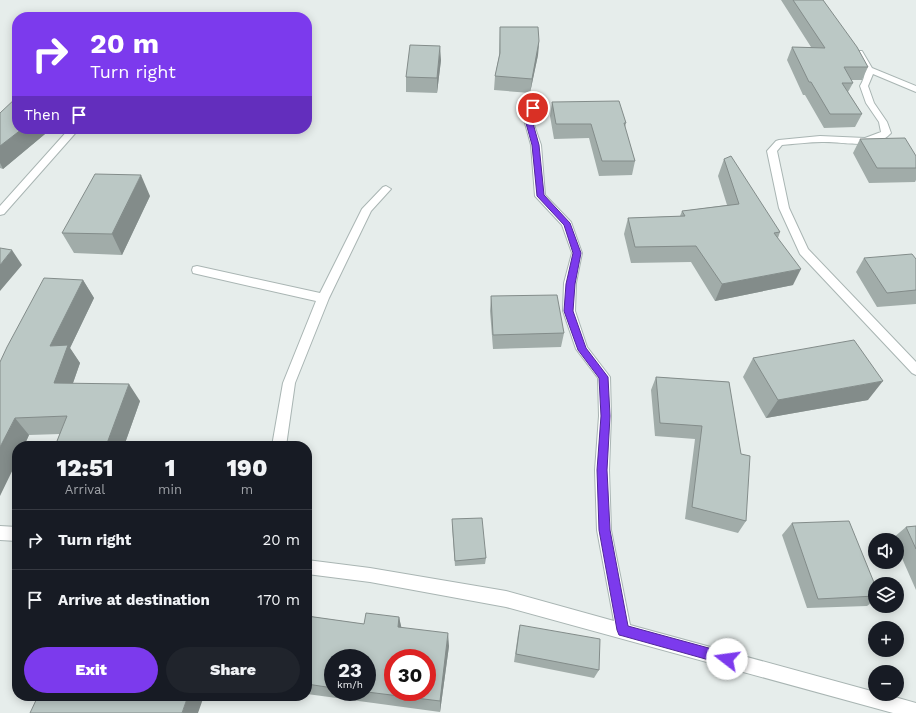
<!DOCTYPE html>
<meta charset="utf-8">
<style>
:root{--surface:#171b24;--page:#20242c;--text:#f1f3f6;--muted:#9ea1a6;--line:#363941;--accent:#7c3aed}
body{margin:0;font-family:"Work Sans",sans-serif;background:var(--page);color:var(--text);height:100vh;display:flex;flex-direction:column;font-size:15px;white-space:nowrap}
*{box-sizing:border-box;margin:0}
p{font-size:13px;color:var(--muted)}
.icon{flex:none;width:22px;height:22px;fill:none;stroke:currentColor;stroke-width:2;stroke-linecap:round;stroke-linejoin:round}
.map{position:relative;flex:1;overflow:hidden}
.details{position:absolute;left:12px;top:441px;width:300px;height:260px;display:flex;flex-direction:column;background:var(--surface);border-radius:16px;box-shadow:0 2px 10px #0003}
.details>*{flex:none}
.top-card{position:absolute;left:12px;top:12px;width:300px;height:122px;border-radius:16px;box-shadow:0 2px 10px #0003;background:#7c3aed;color:#fff;overflow:hidden}
.controls{position:absolute;left:868px;top:533px;display:grid;gap:8px}
.controls a{display:grid;place-items:center;width:36px;height:36px;border-radius:50%;background:var(--surface);box-shadow:0 2px 10px #0003;font-size:20px}
.speed{position:absolute;left:324px;top:649px;display:flex;gap:8px;font-size:20px;font-weight:700;text-align:center}
.speed>*{display:grid;place-content:center;width:52px;height:52px;border-radius:50%;background:var(--surface);box-shadow:0 2px 10px #0003;line-height:1}
.speed small{font-size:10px;font-weight:400}
.speed .limit{border:6px solid #d22;background:#fff;color:#111}
.pin{position:absolute;display:grid;place-items:center;width:34px;height:34px;color:#fff;margin:-17px;border:2px solid #fff;border-radius:50%;box-shadow:0 1px 4px #0007}
.me{position:absolute;width:44px;margin:-22px;rotate:285deg;stroke-linejoin:round;filter:drop-shadow(0 0 3px #0008)}
.turn{display:flex;align-items:center;gap:14px;height:84px;padding:0 12px;font-size:18px}
.turn .icon{width:52px;height:52px;stroke-width:2.5}
.turn b{display:block;font-size:28px;line-height:34px}
.then{display:flex;align-items:center;height:38px;padding:0 12px;background:#0003;gap:8px;font-size:15px}
.eta{display:flex;justify-content:space-evenly;align-items:center;height:68px;text-align:center}
.eta b{font-size:24px;font-weight:800;line-height:28px}
.action{display:flex;gap:8px;margin-top:auto;padding:8px 12px}
.action a{flex:1;height:46px;border-radius:24px;background:var(--accent);color:#fff;font-size:16px;font-weight:800;line-height:46px;text-align:center}
.action a+a{background:var(--page);color:var(--text)}
ul{padding:0;list-style:none}
li{display:flex;align-items:center;gap:12px;height:60px;padding:0 12px;border-top:1px solid var(--line)}
li div{flex:1}
li b{display:block;font-size:15px}
li em{font-style:normal}
.map>svg:first-child{display:block}
.lines{fill:none;stroke-linecap:round;stroke-linejoin:round}
.street-casing{stroke:#a9b5b3;stroke-width:2}
.street{fill:#fff;fill-rule:evenodd}
.wall{fill:#a1aca9;fill-rule:evenodd}
.shaded-wall{fill:#838c8a}
.building{fill:#bbc8c5;stroke:#838c8a;fill-rule:evenodd}
.route{fill:#7c3aed;stroke:#51269a}
</style>
<div class="map">
<svg width="916" height="713" viewBox="0 0 916 713">
<rect width="100%" height="100%" fill="#e6edeb"/>
<g class="lines">
<defs>
<path id="street" d="M856,51H862L872,68L916,86V92L873,74L868,86L874,103L887,122L891,133C875,151 842,141 822,142C809,142 795,144 782,145L777,151L789,208L808,249L916,362V375L912,373L800,254L779,208L767,151L776,141L779,140L820,136L865,138L881,132L879,122L866,103L860,86C869,71 863,66 855,53Z
M539,97L543,100L531,116L541,145L545,195L571,222L582,253L576,283L575,311L587,347L610,377L611,416L609,470L611,530L630,625L875,692V694H884L916,703V713H893L506,607L370,582L307,574V560L370,568L506,591L614,621L597,530L595,470L599,416L598,378L576,349L563,311L564,283L572,253L562,225L535,196L531,145L523,116L536,98Z
M69,129H79L4,214L0,215V206Z
M386,186L391,189L371,211L329,298L295,383L286,446H272L283,383L316,301L197,274L193,273L192,270L193,267L197,266L320,293L362,209L383,187Z
M0,526L17,527V541L0,540Z"/>
</defs>
<!-- street casing -->
<use href="#street" class="street-casing"/>
<!-- street -->
<use href="#street" class="street"/>
</g>
<!-- wall -->
<path class="wall" d="M781,0H823L868,67L862,80H851L853,83L848,92L862,114L855,127L824,128L805,95H803L787,60L792,47H811Z
M500,27L539,41L538,55L530,93L494,90L495,76L499,56Z
M441,60L437,93L406,92V77Z
M552,102L626,123L625,128L635,161L632,175L599,176L589,138L554,139L550,116Z
M0,113L17,129H51L3,169L0,168Z
M860,139L916,156V180L915,182L869,183L853,153Z
M724,159L780,232L778,238L793,285L715,301L691,262L631,263L624,234L628,218L680,216L682,211L727,205L718,176Z
M150,196L122,255L74,253L62,233Z
M864,258L916,259V304L877,307L856,272Z
M83,280L94,298L70,348L80,363L73,383L140,401L124,446H55L60,434L29,435L24,446H17L0,362Z
M491,296L564,333L561,347L493,349L490,311Z
M753,358L868,400L766,418L743,377Z
M656,377L729,382L746,521L738,533L685,519L695,439L655,436L651,390Z
M792,523L875,585V600L867,606L807,608L782,535Z
M452,525L486,558L485,564L455,566Z
M916,526V590L897,547V540H894L893,538L906,527Z
M307,616L364,624L399,617L401,627L449,646L440,712L307,694ZM333,658L367,692H333Z
M520,625L599,670L594,678L514,662L518,634Z"/>
<!-- shaded-wall -->
<path class="shaded-wall" d="M539,41L538,55L530,93L532,79Z
M440,46L441,60L437,93V78Z
M22,129H51L3,169L0,163V146Z
M141,175L150,196L122,255L112,234Z
M12,250L22,265L0,291V265Z
M801,269L793,285L715,301L722,284Z
M83,280L94,298L70,348L80,363L67,400L54,383L50,346Z
M883,381L868,400L766,418L778,400Z
M129,384L140,401L124,446H106Z
M15,418L29,435L24,446H17V461L0,496V447Z
M399,617L402,630L398,627Z
M448,633L449,646L440,712V701Z
M188,696H204L198,713H182Z"/>
<!-- building -->
<path class="building" d="M793,0H823L857,47L868,67H844L853,83H842L862,114H830L811,82H809L792,47L825,48Z
M500,27H538L539,41L532,79L495,76L500,53Z
M410,45L440,46L437,78L406,77Z
M17,97V129H22L0,146V113Z
M619,101L626,123H624L635,161H602L591,124H556L552,102Z
M905,138L916,156V168H877L860,139Z
M731,156L780,232L774,233L801,269L722,284L696,246L635,247L628,218L685,216L682,211L739,204L724,159Z
M95,174L141,175L112,234L62,233Z
M0,248L12,250L0,265Z
M912,254L916,259V290L887,293L864,258Z
M44,278L83,280L50,346L68,345L54,383L129,384L106,446H55L67,416L15,418L0,447V362L7,347Z
M557,295L564,333L493,335L491,296Z
M854,340L883,381L778,400L753,358Z
M656,377L729,382L741,454L750,456L746,521L692,507L702,426L660,423Z
M482,518L486,558L455,561L452,519Z
M849,521L875,585V596L818,599L792,523Z
M916,526V549L906,527Z
M366,613L399,617L398,627L448,633L440,701L367,692V658H333V688L307,684V616L364,624ZM393,658H427V692H393Z
M520,625L600,639L599,670L516,654Z
M38,696H188L182,713H30Z"/>
<!-- route -->
<path class="route" d="M531,106L536,108L531,116L539,145L544,195L570,223L581,253L575,284L573,311L586,348L608,377L610,416L607,470L610,530L628,626L727,653L731,655L733,659L731,663L727,665L623,636L619,635L617,630L599,530L597,470L601,416L599,378L578,350L564,311L566,284L573,253L564,225L537,196L532,145L524,116Z"/>
</svg>
<div class="controls">
<a><svg class="icon" aria-label="sound" viewBox="0 0 24 24"><path d="M4 9h4l5-4v14l-5-4H4zM17 9q2 3 0 6"/></svg></a>
<a><svg class="icon" aria-label="layers" viewBox="0 0 24 24"><path d="M12 4l9 5-9 5-9-5zM3 14l9 5 9-5"/></svg></a>
<a>+</a>
<a>−</a>
</div>
<div class="speed"><div>23<small>km/h</small></div><div class="limit">30</div></div>
<div class="pin" style="left:533px;top:108px;background:#d93025"><svg class="icon" aria-label="arrive" viewBox="0 0 24 24"><path d="M6 21V4h12l-3 4 3 4H6"/></svg></div>
<svg class="me" style="left:727px;top:659px" viewBox="-20 -20 40 40"><circle r="19" fill="#fff"/><path d="M0-13L10 11 0 6-10 11z" fill="#7c3aed"/></svg>
<div class="top-card">
<div class="turn"><svg class="icon" aria-label="right" viewBox="0 0 24 24"><path d="M7 20v-9h11M14 6l5 5-5 5"/></svg><div><b>20 m</b>Turn right</div></div>
<div class="then">Then<svg class="icon" aria-label="arrive" viewBox="0 0 24 24"><path d="M6 21V4h12l-3 4 3 4H6"/></svg></div>
</div>
<section class="details">
<div class="eta">
<div><b>12:51</b><p>Arrival</p></div>
<div><b>1</b><p>min</p></div>
<div><b>190</b><p>m</p></div>
</div>
<ul>
<li><svg class="icon" aria-label="right" viewBox="0 0 24 24"><path d="M7 20v-9h11M14 6l5 5-5 5"/></svg><div><b>Turn right</b></div><em>20 m</em></li>
<li><svg class="icon" aria-label="arrive" viewBox="0 0 24 24"><path d="M6 21V4h12l-3 4 3 4H6"/></svg><div><b>Arrive at destination</b></div><em>170 m</em></li>
</ul>
<div class="action"><a>Exit</a><a>Share</a></div>
</section>
</div>
